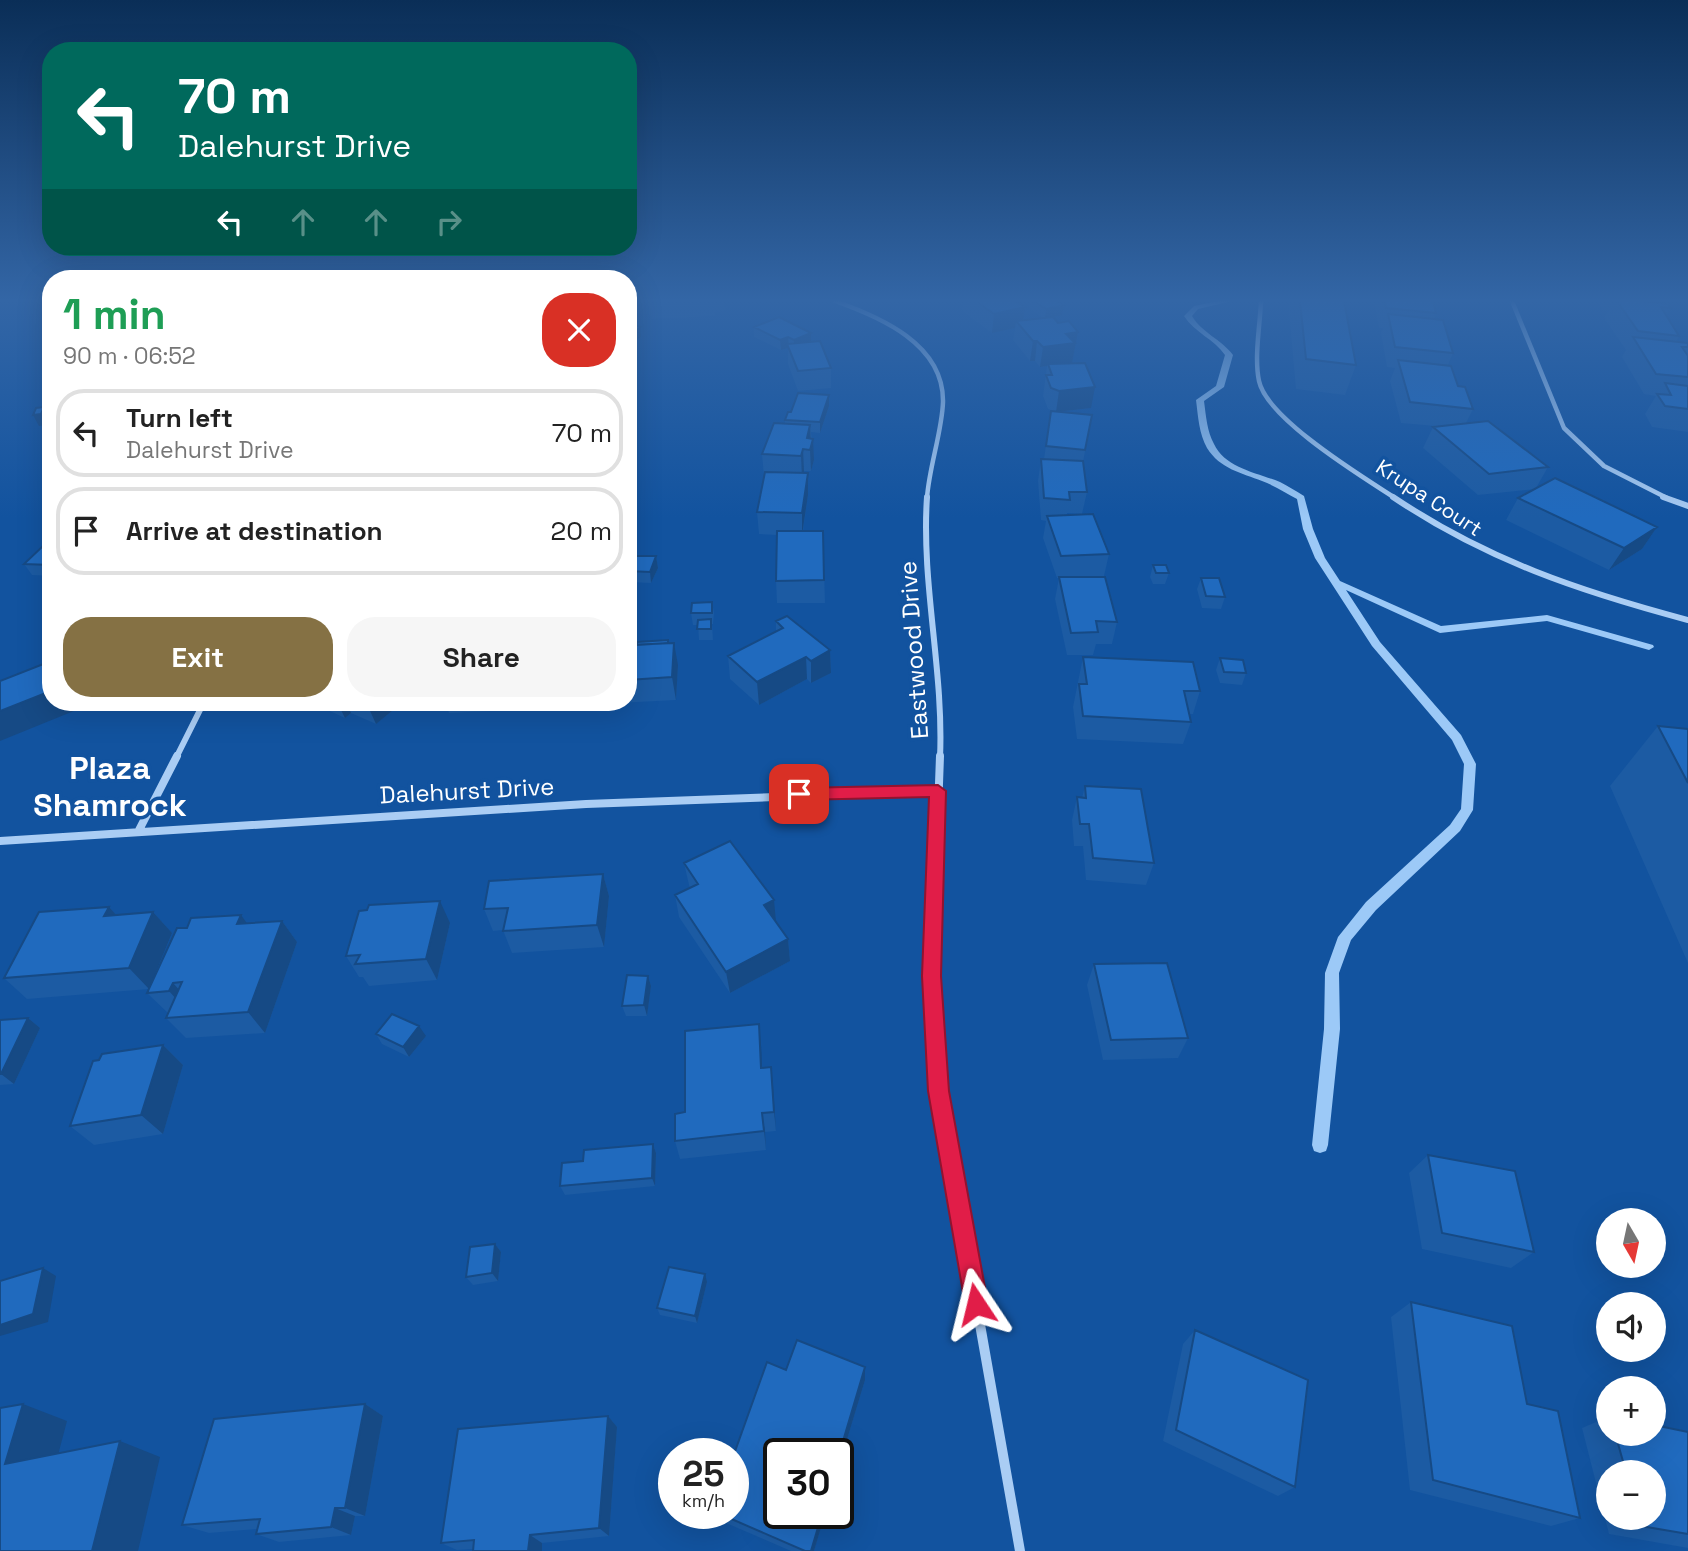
<!DOCTYPE html>
<meta charset="utf-8">
<style>
:root{--surface:#fff;--page:#f6f6f6;--text:#222;--muted:#767676;--line:#e0e0e0;--accent:#857144}
body{margin:0;font-family:"Space Grotesk",sans-serif;background:var(--page);color:var(--text);height:100vh;display:flex;flex-direction:column;font-size:26px;white-space:nowrap}
*{box-sizing:border-box;margin:0}
p{font-size:23px;color:var(--muted)}
.icon{flex:none;width:38px;height:38px;fill:none;stroke:currentColor;stroke-width:2;stroke-linecap:round;stroke-linejoin:round}
.map{position:relative;flex:1;overflow:hidden}
.sheet{position:absolute;left:42px;top:270px;width:595px;height:441px;display:flex;flex-direction:column;background:var(--surface);border-radius:28px;box-shadow:0 7px 28px #0002}
.sheet>*{flex:none}
.top-card{position:absolute;left:42px;top:42px;width:595px;height:214px;border-radius:28px;box-shadow:0 7px 28px #0002;background:#00695c;color:#fff;overflow:hidden}
.needle{width:46px;rotate:171deg}
.controls{position:absolute;left:1596px;top:1208px;display:grid;gap:14px}
.controls a{display:grid;place-items:center;width:70px;height:70px;border-radius:50%;background:var(--surface);box-shadow:0 7px 28px #0002;font-size:35px}
.speed{position:absolute;left:658px;top:1438px;display:flex;gap:14px;font-size:35px;font-weight:700;text-align:center}
.speed>*{display:grid;place-content:center;width:91px;height:91px;border-radius:50%;background:var(--surface);box-shadow:0 7px 28px #0002;line-height:1}
.speed small{font-size:18px;font-weight:400}
.speed .limit{border:4px solid #111;border-radius:10px;background:#fff;color:#111}
.pin{position:absolute;display:grid;place-items:center;width:60px;height:60px;color:#fff;margin:-30px;border-radius:14px;box-shadow:0 4px 10px #0006}
.me{position:absolute;width:77px;margin:-38px;rotate:350deg;stroke-linejoin:round;filter:drop-shadow(0 0 5px #0008)}
.turn{display:flex;align-items:center;gap:24px;height:147px;padding:0 21px;font-size:32px}
.turn .icon{width:91px;height:91px;stroke-width:2.5}
.turn b{display:block;font-size:49px;line-height:60px}
.lanes{display:flex;align-items:center;height:66px;padding:0 21px;background:#0003;justify-content:center;gap:35px;direction:ltr}
.lanes .off{opacity:.35}
.round{display:grid;place-items:center;flex:none;width:74px;height:74px;border-radius:28px;background:var(--page)}
.headline{display:flex;align-items:center;justify-content:space-between;height:119px;padding:0 21px}
h1{font-size:42px;font-weight:800;line-height:52px;color:#1e9e55}
.cta{display:flex;gap:14px;margin-top:auto;padding:14px 21px}
.cta a{flex:1;height:80px;border-radius:28px;background:var(--accent);color:#fff;font-size:28px;font-weight:800;line-height:80px;text-align:center}
.cta a+a{background:var(--page);color:var(--text)}
ul{padding:0;list-style:none}
li{display:flex;align-items:center;gap:21px;height:88px;margin:0 14px 10px;padding:0 7px;border:4px solid var(--line);border-radius:28px}
li div{flex:1}
li b{display:block;font-size:26px}
li em{font-style:normal}
.map>svg:first-child{display:block}
.lines{fill:none;stroke-linecap:round;stroke-linejoin:round}
.stream{fill:#9cc9f7;fill-rule:evenodd}
.street-far3{stroke:#aacdf4;stroke-width:4.5}
.street-far2{stroke:#aacdf4;stroke-width:6}
.street-far1{stroke:#aacdf4;stroke-width:8}
.street{stroke:#aacdf4;stroke-width:10}
.wall{fill:#1c5ba3;fill-rule:evenodd}
.shaded-wall{fill:#164a85}
.building{fill:#206abe;stroke:#164a85;stroke-width:2}
.route{fill:#e11d48;stroke:#92132f;stroke-width:2}
.labels{text-anchor:middle;stroke-width:7;stroke-linejoin:round;paint-order:stroke}
.far-street-label{font-size:21px;fill:#fff;stroke:#12539f}
.street-label{font-size:24px;fill:#fff;stroke:#12539f}
.district-label{font-size:32px;font-weight:bold;fill:#fff;stroke:#12539f}
</style>
<div class="map">
<svg width="1688" height="1551" viewBox="0 0 1688 1551">
<rect width="100%" height="100%" fill="#12539f"/>
<g class="lines">
<!-- stream -->
<path class="stream" d="M1218,301H1232L1198,309L1192,316C1202,333 1221,339 1233,355L1224,387L1204,401C1206,416 1207,431 1214,444C1225,468 1258,473 1280,482C1288,486 1296,491 1304,496L1313,529L1325,558L1340,581L1441,626L1547,615L1653,645L1654,647L1649,650L1547,621L1440,633L1346,590L1380,642L1461,735L1476,764L1473,810L1460,831L1376,910L1351,940L1339,973L1340,1029L1328,1145L1326,1151L1320,1153L1314,1151L1312,1145L1324,1029L1325,973L1338,937L1366,902L1450,825L1461,809L1464,764L1452,740L1372,646L1315,558L1303,529L1297,499C1286,493 1275,486 1262,481C1242,473 1220,469 1207,448C1199,434 1198,416 1196,400L1216,386L1225,355C1214,339 1195,333 1184,316L1194,306Z"/>
<!-- street-far3 -->
<path class="street-far3" d="M835,301C880,317 944,344 943,402C942,432 929,467 927,498
M1261,301C1260,326 1254,357 1259,381C1267,419 1363,477 1395,498
M1512,301L1564,428L1604,466L1667,498"/>
<!-- street-far2 -->
<path class="street-far2" d="M927,497C921,584 944,671 940,758
M1393,497C1487,560 1579,591 1688,620
M1663,497L1688,506
M176,758L204,702"/>
<!-- street-far1 -->
<path class="street-far1" d="M940,756L932,976L941,1100
M138,832L177,756
M0,841L586,804L938,791"/>
<!-- street -->
<path class="street" d="M940,1098L1020,1551"/>
</g>
<!-- wall -->
<path class="wall" d="M649,301H724L725,311L715,312V316L652,319Z
M963,301H1015L1023,320L1043,318L1029,308L1030,301H1057L1062,315L1053,317L1058,323L1078,332L1072,363L1091,408L1056,412L1048,409L1043,396L1047,366L1040,367L1035,361H1030L1013,340L1015,328L992,333L962,311Z
M1288,301H1344L1356,365L1345,395L1296,389Z
M1374,301H1437L1434,308L1436,313L1434,319L1453,353L1448,365L1458,386L1473,409L1466,423L1548,467L1536,488L1657,527L1642,549L1609,570L1506,520L1518,498L1535,489L1478,495L1423,448L1433,427L1435,426L1401,423L1390,381L1395,368L1387,367L1381,333L1383,328H1379Z
M1597,301H1665L1664,303L1671,308L1666,316L1679,336L1676,342L1688,343V432L1652,427L1645,414L1656,396L1644,394L1622,357L1626,350L1604,318L1608,311L1602,310Z
M754,327L811,333V342L831,368V388L798,391L788,364V348L781,350L754,337Z
M829,395V406L820,433L811,432L814,460L811,471H804L803,473L808,495L803,531H823L825,603H777L776,581L777,535L759,534L757,512L764,476L762,454L785,423V420L791,412Z
M1051,411L1092,415L1083,462L1087,492L1082,514L1067,513V515L1109,554L1104,576L1078,577L1117,622L1112,644H1096L1093,655H1067L1055,599L1059,578H1057L1043,538L1046,521L1041,520L1038,481L1041,459H1044Z
M51,546V576L32,575L24,564Z
M628,556H656L658,568L651,583L628,582Z
M1153,565L1169,573L1165,584H1153L1150,577Z
M1201,578L1225,597L1221,609L1202,608L1197,589Z
M712,602L714,613L713,624H712L713,640H699L698,625H693L691,613Z
M776,621L830,650L831,673L811,683L807,679L759,705L730,679L728,656L776,632Z
M628,645L678,665L676,700L579,705L578,702H628Z
M1083,657L1200,691L1193,714H1189L1191,722L1183,744L1077,739L1073,707Z
M1220,658L1246,673L1242,685L1220,683L1216,670Z
M317,702H403L376,724L351,713L345,718L319,706Z
M445,702H548L547,708L449,713Z
M1658,726L1688,729V963L1610,786Z
M1085,786L1154,863L1146,885L1086,880L1083,846H1074L1072,820L1077,797L1082,798Z
M684,863L776,922L788,939L790,961L730,993L679,917L675,895L690,888L689,885Z
M603,874L609,896L604,947L512,953L503,930L493,931L484,909Z
M109,907L116,915L153,912L172,933L149,989L27,999L4,978Z
M282,921L297,942L265,1033L186,1038L166,1018L168,1013L147,993L247,923Z
M450,923L437,980L369,986L363,977H359L346,956Z
M1094,964L1188,1038L1178,1058L1103,1060L1087,985Z
M648,976L651,986L647,1016H626L622,1006Z
M28,1018L40,1028L14,1084L0,1085V1020Z
M759,1024L762,1068L771,1067L776,1131L765,1132L766,1150L680,1159L675,1141L685,1112Z
M376,1034L426,1036L409,1057L382,1044Z
M163,1045L183,1065L163,1134L94,1145L70,1126L99,1060Z
M653,1144L656,1153L655,1186L565,1195L560,1186L583,1161Z
M1428,1155L1534,1252L1511,1268L1422,1249L1409,1173Z
M495,1244L501,1252L498,1281L473,1285L466,1277Z
M707,1282L697,1323L660,1315L657,1308Z
M1411,1302L1527,1404L1580,1518L1551,1526L1410,1490L1391,1317Z
M1195,1330L1295,1487L1278,1496L1163,1441L1183,1344Z
M865,1380L838,1469V1454L779,1514H825L814,1551H791L719,1520L716,1514H720Z
M365,1404L383,1416L365,1516H355L351,1535L279,1542L256,1534L257,1529L209,1533L182,1525Z
M608,1416L617,1427L609,1536L542,1543V1551H473V1549L457,1550L441,1543Z
M1608,1417V1433L1688,1432V1548L1609,1534L1582,1428ZM1608,1472H1654V1517H1608Z"/>
<!-- shaded-wall -->
<path class="shaded-wall" d="M1064,305L1062,315L1045,319L1046,309Z
M1025,307L1022,327L1016,321L1015,328L992,333L994,314Z
M640,327L641,337L628,344V333Z
M1078,332L1072,363L1048,364L1047,366L1040,367L1043,347L1066,334Z
M811,333V343L794,350V340Z
M788,337L789,347L787,344L788,348L781,350L780,340Z
M1033,341H1037L1035,361H1030Z
M1095,387L1091,408L1056,412L1059,391Z
M829,395V406L820,433V422Z
M44,407L51,418L47,425L39,426L33,415Z
M810,425L811,446L807,438Z
M813,439L814,460L811,471L810,450Z
M803,449L804,471L802,478L801,456Z
M808,473V495L802,535V513Z
M1657,527L1642,549L1609,570L1624,548Z
M656,556L658,568L651,583L650,572Z
M674,643L678,665L676,700L672,677Z
M830,650L831,673L811,683V661Z
M806,657L807,679L759,705L757,682Z
M51,691V702H96L0,741V711Z
M337,702H346L351,713L345,718Z
M366,702H403L376,724Z
M603,874L609,896L604,947L597,925Z
M774,900L776,922L764,905Z
M440,901L450,923L437,980L426,959Z
M109,907L128,928L104,916Z
M153,912L172,933L149,989L129,968Z
M241,915L257,937L237,924Z
M282,921L297,942L265,1033L248,1012Z
M788,939L790,961L730,993L726,972Z
M648,976L651,986L647,1016L644,1005Z
M173,983L192,1004L188,1012L169,991Z
M28,1018L40,1028L14,1084L1,1074Z
M759,1024L761,1045L763,1088L761,1068Z
M419,1026L426,1036L409,1057L403,1047Z
M163,1045L183,1065L163,1134L141,1115Z
M771,1067L773,1086L776,1131L774,1112Z
M762,1113L765,1132L766,1150L764,1131Z
M653,1144L656,1153L655,1186L652,1178Z
M495,1244L501,1252L498,1281L492,1273Z
M43,1268L56,1276L48,1322L0,1336V1325Z
M705,1274L707,1282L697,1323L695,1316Z
M865,1367V1380L838,1469V1458Z
M23,1404L67,1421L52,1478L5,1464Z
M365,1404L383,1416L365,1516L345,1508Z
M608,1416L617,1427L609,1536L599,1528Z
M120,1441L160,1457L138,1551H92Z
M335,1508L355,1516L351,1535L331,1527Z
M822,1514H825L814,1551H811Z
M530,1535L542,1543V1551H528Z"/>
<!-- building -->
<path class="building" d="M976,301H1015L1025,307L994,314Z
M1034,301H1057L1064,305L1046,309Z
M1300,301H1344L1356,365L1306,359Z
M1385,301H1433L1436,313L1386,308Z
M1617,301H1641L1668,304L1671,308L1661,307L1679,336L1638,331Z
M1388,314L1443,320L1453,353L1395,347Z
M779,317L811,333L794,340L788,337L780,340L754,327Z
M1053,317L1058,323L1069,321L1078,332L1066,334L1075,343L1043,347L1037,341H1033L1016,321Z
M628,323L640,327L628,333Z
M1633,337L1688,343V347H1682L1688,356V377L1656,374Z
M820,341L831,368L798,371L787,344Z
M1398,360L1451,366L1458,386L1465,387L1473,409L1410,402Z
M1085,363L1095,387L1059,391L1051,388L1046,375H1052L1048,364Z
M1665,383L1688,386V409L1665,406L1657,394L1671,395Z
M798,393L829,395L820,422L785,420L788,412H791Z
M44,407L41,414L33,415L36,408Z
M1051,411L1092,415L1085,450L1046,446Z
M1488,421L1548,467L1489,474L1433,427Z
M774,423L810,425L807,438L813,439L810,450L803,449L801,456L762,454Z
M1041,459L1083,461L1087,492H1069L1070,500L1044,498Z
M765,472L808,473L802,513L757,512Z
M1555,478L1657,527L1624,548L1518,498Z
M1093,514L1109,554L1061,556L1047,516Z
M777,531H823L824,580L776,581Z
M44,545L51,546V565L24,564Z
M628,556H656L650,572L628,571Z
M1153,565H1166L1169,573H1156Z
M1059,577H1105L1117,622L1096,621L1098,632L1071,633Z
M1201,578H1219L1225,597L1206,596Z
M712,602V613H691L692,603Z
M787,616L830,650L811,661L806,657L757,682L728,656L783,628L776,621Z
M711,619V629H697L698,620Z
M668,640V643L637,645V642Z
M674,643L672,677L628,680V645Z
M1083,657L1193,662L1200,691H1184L1191,722L1083,716L1079,684H1087Z
M1220,658L1243,660L1246,673L1224,672Z
M51,661V691L0,711V681Z
M1658,726L1688,729V783Z
M1085,786L1141,789L1154,863L1093,858L1089,824H1080L1077,797L1086,798Z
M730,841L774,900L764,905L788,939L726,972L675,895L698,884L684,863Z
M603,874L597,925L503,931L508,908L484,909L489,881Z
M440,901L426,959L355,964L360,955L346,956L359,911L367,910L369,905Z
M109,907L104,916L153,912L129,968L4,978L39,912Z
M241,915L237,924L282,921L248,1012L166,1018L182,982L173,983L169,991L147,993L177,928H187L191,918Z
M1167,963L1188,1038L1111,1040L1094,964Z
M627,975L648,976L644,1005L622,1006Z
M392,1014L419,1026L403,1047L376,1034Z
M28,1018L1,1074H0V1020Z
M759,1024L761,1068L771,1067L774,1112L762,1113L764,1131L675,1141V1114L685,1112V1031Z
M163,1045L141,1115L70,1126L93,1061L99,1060L102,1054Z
M653,1144L652,1178L560,1186L562,1163L583,1161L584,1150Z
M1428,1155L1515,1171L1534,1252L1442,1233Z
M495,1244L492,1273L466,1277L470,1247Z
M669,1267L705,1274L695,1316L657,1308Z
M43,1268L33,1314L0,1325V1281Z
M1411,1302L1512,1326L1527,1404L1558,1411L1580,1518L1433,1480Z
M1195,1330L1308,1380L1295,1487L1176,1430Z
M797,1340L865,1367L838,1458V1454H779V1514H822L811,1551H805L720,1514H733V1457L767,1362L786,1370Z
M23,1404L5,1464L120,1441L92,1551H0V1408Z
M365,1404L345,1508H335L331,1527L256,1534L260,1519L182,1525L214,1419Z
M608,1416L599,1528L530,1535L528,1551H473L474,1540L441,1543L458,1429Z
M1654,1425L1688,1432V1534L1641,1526L1638,1517H1654V1472H1626L1615,1433H1654Z"/>
<!-- sky -->
<linearGradient id="sky" x2="0" y2="1"><stop stop-color="#0a2e57"/><stop offset="0.58" stop-color="#3366a6"/><stop offset="1" stop-color="#3366a6" stop-opacity="0"/></linearGradient>
<rect width="1688" height="518" fill="url(#sky)"/>
<!-- route -->
<path class="route" d="M938,785L946,791L941,976L949,1091L988,1304L985,1313L976,1316L968,1313L965,1304L928,1091L922,976L929,797L799,800L790,794L799,788Z"/>
<g class="labels">
<!-- far-street labels -->
<g class="far-street-label">
<text transform="translate(1429 498) rotate(33)" y="7">Krupa Court</text>
</g>
<!-- street labels -->
<g class="street-label">
<text transform="translate(914 650) rotate(-94)" y="8">Eastwood Drive</text>
<text transform="translate(467 791) rotate(-3)" y="8">Dalehurst Drive</text>
</g>
<!-- district labels -->
<g class="district-label">
<text x="110" y="779">Plaza<tspan x="110" dy="37">Shamrock</tspan></text>
</g>
</g>
</svg>
<div class="controls">
<a><svg class="needle" viewBox="-14 -14 28 28"><path d="M0-13l5 13h-10z" fill="#e53935"/><path d="M0 13l5-13h-10z" fill="#767676"/></svg></a>
<a><svg class="icon" aria-label="sound" viewBox="0 0 24 24"><path d="M4 9h4l5-4v14l-5-4H4zM17 9q2 3 0 6"/></svg></a>
<a>+</a>
<a>−</a>
</div>
<div class="speed"><div>25<small>km/h</small></div><div class="limit">30</div></div>
<div class="pin" style="left:799px;top:794px;background:#d93025"><svg class="icon" aria-label="arrive" viewBox="0 0 24 24"><path d="M6 21V4h12l-3 4 3 4H6"/></svg></div>
<svg class="me" style="left:976px;top:1304px" viewBox="-20 -20 40 40"><path d="M0-17L14 15 0 8-14 15z" fill="#e11d48" stroke="#fff" stroke-width="4"/></svg>
<div class="top-card">
<div class="turn"><svg class="icon" aria-label="left" viewBox="0 0 24 24"><path d="M17 20v-9H6M10 6l-5 5 5 5"/></svg><div><b>70 m</b>Dalehurst Drive</div></div>
<div class="lanes"><svg class="icon" aria-label="left" viewBox="0 0 24 24"><path d="M17 20v-9H6M10 6l-5 5 5 5"/></svg><svg class="icon off" aria-label="ahead" viewBox="0 0 24 24"><path d="M12 20V5M6 11l6-6 6 6"/></svg><svg class="icon off" aria-label="ahead" viewBox="0 0 24 24"><path d="M12 20V5M6 11l6-6 6 6"/></svg><svg class="icon off" aria-label="right" viewBox="0 0 24 24"><path d="M7 20v-9h11M14 6l5 5-5 5"/></svg></div>
</div>
<section class="sheet">
<div class="headline"><div><h1>1 min</h1><p>90 m · 06:52</p></div><a class="round" style="background:#d93025;color:#fff"><svg class="icon" aria-label="close" viewBox="0 0 24 24"><path d="M6 6l12 12M18 6L6 18"/></svg></a></div>
<ul>
<li><svg class="icon" aria-label="left" viewBox="0 0 24 24"><path d="M17 20v-9H6M10 6l-5 5 5 5"/></svg><div><b>Turn left</b><p>Dalehurst Drive</p></div><em>70 m</em></li>
<li><svg class="icon" aria-label="arrive" viewBox="0 0 24 24"><path d="M6 21V4h12l-3 4 3 4H6"/></svg><div><b>Arrive at destination</b></div><em>20 m</em></li>
</ul>
<div class="cta"><a>Exit</a><a>Share</a></div>
</section>
</div>
